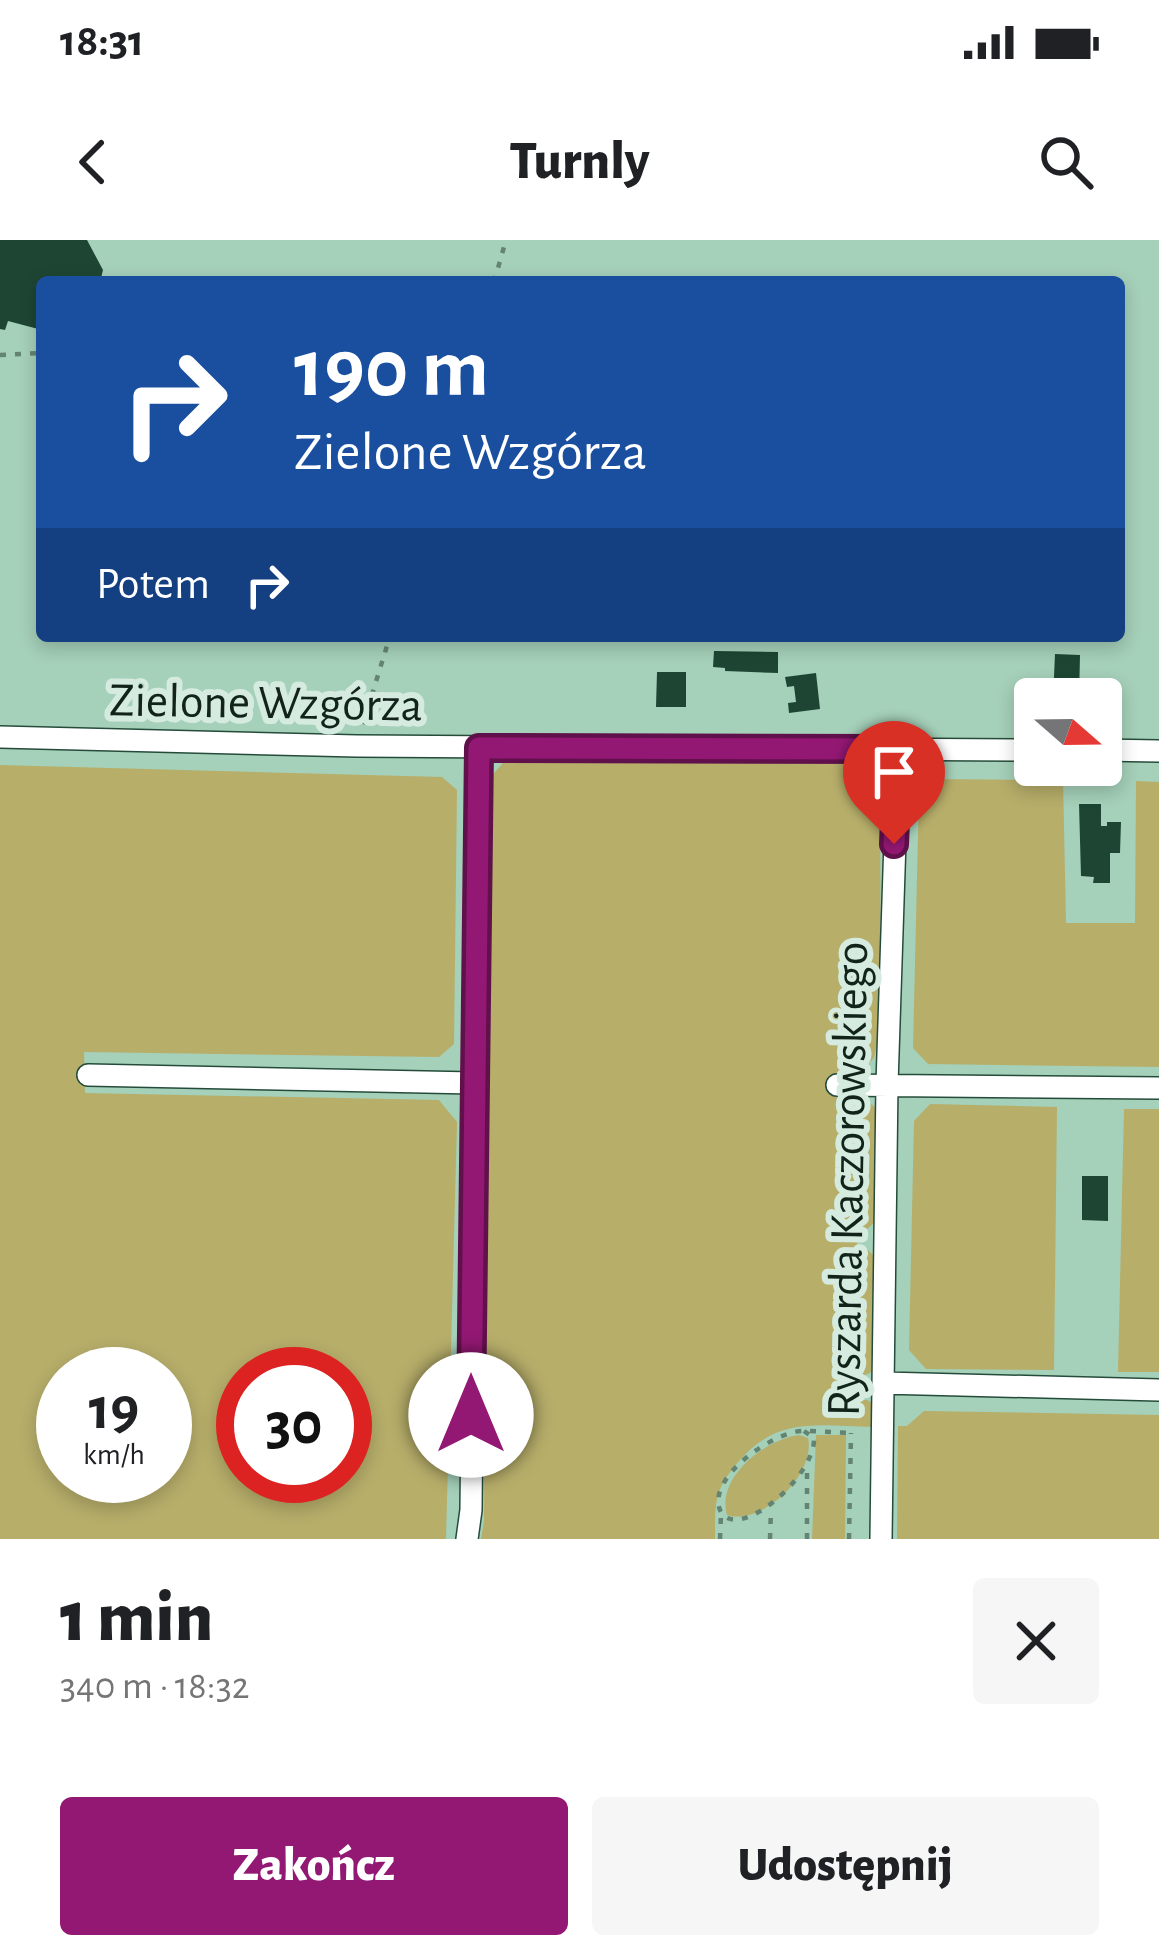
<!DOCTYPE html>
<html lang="pl">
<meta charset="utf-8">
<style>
:root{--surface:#fff;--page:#f6f6f6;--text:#202124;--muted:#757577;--accent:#931873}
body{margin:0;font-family:"Alegreya Sans",sans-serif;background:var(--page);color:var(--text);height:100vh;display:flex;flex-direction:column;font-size:45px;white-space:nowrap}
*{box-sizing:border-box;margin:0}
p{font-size:39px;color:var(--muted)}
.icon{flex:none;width:66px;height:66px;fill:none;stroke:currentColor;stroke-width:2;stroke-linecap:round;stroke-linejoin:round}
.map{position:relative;height:1299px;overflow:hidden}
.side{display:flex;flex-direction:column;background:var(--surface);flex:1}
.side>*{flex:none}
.banner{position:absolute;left:36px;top:36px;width:1089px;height:366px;border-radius:12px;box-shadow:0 6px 18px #0003;background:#1a4fa0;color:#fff;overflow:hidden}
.needle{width:78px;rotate:110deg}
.tools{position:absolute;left:1014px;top:438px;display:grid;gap:24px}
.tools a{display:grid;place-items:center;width:108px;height:108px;border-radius:12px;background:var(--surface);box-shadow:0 6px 18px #0003;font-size:60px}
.speed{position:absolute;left:36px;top:1107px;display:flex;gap:24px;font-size:60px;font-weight:700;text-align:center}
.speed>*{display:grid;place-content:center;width:156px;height:156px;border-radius:50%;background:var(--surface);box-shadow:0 6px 18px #0003;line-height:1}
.speed small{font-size:30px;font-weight:400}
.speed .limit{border:18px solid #d22;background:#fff;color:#111}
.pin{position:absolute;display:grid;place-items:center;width:102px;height:102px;color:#fff;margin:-123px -51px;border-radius:50% 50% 50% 0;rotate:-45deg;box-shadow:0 0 12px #0007}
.pin .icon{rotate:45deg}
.me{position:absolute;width:132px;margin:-66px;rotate:0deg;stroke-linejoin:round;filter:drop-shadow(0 0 9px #0008)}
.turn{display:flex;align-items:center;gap:42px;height:252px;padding:0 60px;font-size:54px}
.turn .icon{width:156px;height:156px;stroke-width:2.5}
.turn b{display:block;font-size:84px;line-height:102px}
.then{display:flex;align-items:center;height:114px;padding:0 60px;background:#0003;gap:24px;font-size:45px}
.round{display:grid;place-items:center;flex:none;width:126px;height:126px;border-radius:12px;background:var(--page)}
.summary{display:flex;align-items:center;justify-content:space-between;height:204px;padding:0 60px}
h1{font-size:72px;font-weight:800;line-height:90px}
.primary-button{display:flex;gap:24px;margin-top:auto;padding:24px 60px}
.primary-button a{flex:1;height:138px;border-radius:12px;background:var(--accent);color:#fff;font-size:48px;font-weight:800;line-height:138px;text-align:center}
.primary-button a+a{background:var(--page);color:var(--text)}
.status{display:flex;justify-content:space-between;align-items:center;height:84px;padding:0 60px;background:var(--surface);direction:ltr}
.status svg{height:33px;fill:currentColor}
header{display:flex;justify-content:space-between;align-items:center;height:156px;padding:0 60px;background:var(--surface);font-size:54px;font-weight:800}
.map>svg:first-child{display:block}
.green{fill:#b7ae6a;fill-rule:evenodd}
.building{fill:#1e4533}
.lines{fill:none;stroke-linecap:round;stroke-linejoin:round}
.street-casing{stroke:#254c3a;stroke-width:24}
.path{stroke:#648473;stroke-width:4.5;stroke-dasharray:6 9;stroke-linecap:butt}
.street{stroke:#fff;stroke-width:21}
.route-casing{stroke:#60104b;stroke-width:30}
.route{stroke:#931873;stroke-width:21}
.labels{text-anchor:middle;stroke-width:12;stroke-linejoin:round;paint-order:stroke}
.street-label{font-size:48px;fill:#12231a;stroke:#d5ebdf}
</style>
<div class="status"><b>18:31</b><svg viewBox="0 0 49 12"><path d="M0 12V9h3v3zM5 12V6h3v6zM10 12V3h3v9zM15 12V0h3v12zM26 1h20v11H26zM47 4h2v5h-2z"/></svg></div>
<header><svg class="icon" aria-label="back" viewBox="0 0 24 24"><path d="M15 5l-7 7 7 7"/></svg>Turnly<svg class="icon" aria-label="search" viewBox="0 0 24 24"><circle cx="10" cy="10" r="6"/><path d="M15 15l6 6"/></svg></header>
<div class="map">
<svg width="1159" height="1299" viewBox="0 0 1159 1299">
<rect width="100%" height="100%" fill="#a5d0b9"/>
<!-- green -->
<path class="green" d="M508,517L861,518L875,527L880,541L881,788L874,818L860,832L834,834L833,855L865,858L878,870L874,983L867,989L857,988V1008L867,1009L875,1017L874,1131L856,1139V1160H867L874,1164L873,1187C818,1186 779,1176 740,1220C714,1249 715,1262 715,1299H481L484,1281L488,540Z
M0,525L442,537L457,550L454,804L439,817L84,812L85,853L439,860L457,882L446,1299H0ZM63,1134H165V1236H63ZM243,1134H345V1236H243Z
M932,539L1063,540L1066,683H1135L1136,541L1159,542V827L928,824L913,808L919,552Z
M930,864L1057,867L1054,1130L926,1129L909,1110L914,881Z
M1124,869H1159V1132H1118Z
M924,1171L1159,1175V1299H897L898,1186H907Z
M799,1195L808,1198C816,1234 763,1286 727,1275C716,1237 766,1199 799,1195Z
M816,1195H846L845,1299H812Z"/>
<!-- building -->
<path class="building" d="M0,0H87L103,30L100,42H42V90L8,81L5,90L0,89Z
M714,411L778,412V433L725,431V428L713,427Z
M1055,414L1080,415L1079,459H1053Z
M657,432H686V467H656Z
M816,433L820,469L789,473L788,463L796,462L794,446L787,447L785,437Z
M1079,564H1101V586H1107V582H1121L1120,613H1110V643H1093L1094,637L1081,636Z
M1082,936H1108V981L1082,980Z"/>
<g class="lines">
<defs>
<path id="street" d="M0,497L357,506L1035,510
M1101,510L1159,511
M88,835L473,843
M837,845L1159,848
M884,1143L1159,1150
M467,1299L471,1270L479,508
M881,1299L887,844L898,509"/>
</defs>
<!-- street casing -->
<use href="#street" class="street-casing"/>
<!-- path -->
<path class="path" d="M494,42L506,0
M0,115L42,113
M363,484L390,396
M804,1191L814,1198C816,1234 744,1299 722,1274C701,1240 775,1190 804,1191Z
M810,1191L852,1193
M720,1299L721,1275
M770,1299L771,1269
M807,1299V1233
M849,1299L851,1193"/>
<!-- street -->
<use href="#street" class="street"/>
</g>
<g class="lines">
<defs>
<path id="route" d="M471,1175L479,508L898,509L894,604"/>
</defs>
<!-- route casing -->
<use href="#route" class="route-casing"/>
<!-- route -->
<use href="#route" class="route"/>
</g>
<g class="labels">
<!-- street labels -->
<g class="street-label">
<text transform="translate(266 461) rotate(1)" y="17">Zielone Wzgórza</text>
<text transform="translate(846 939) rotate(-89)" y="17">Ryszarda Kaczorowskiego</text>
</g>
</g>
</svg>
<div class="tools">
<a><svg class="needle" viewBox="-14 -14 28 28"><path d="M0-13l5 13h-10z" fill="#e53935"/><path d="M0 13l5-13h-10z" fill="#757577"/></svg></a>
</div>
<div class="speed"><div>19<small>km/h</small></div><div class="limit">30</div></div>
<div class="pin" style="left:894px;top:604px;background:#d93025"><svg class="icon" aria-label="arrive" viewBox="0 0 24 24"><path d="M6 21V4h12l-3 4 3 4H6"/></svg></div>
<svg class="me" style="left:471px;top:1175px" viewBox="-20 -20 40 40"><circle r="19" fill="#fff"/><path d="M0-13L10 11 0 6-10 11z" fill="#931873"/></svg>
<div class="banner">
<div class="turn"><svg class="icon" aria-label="right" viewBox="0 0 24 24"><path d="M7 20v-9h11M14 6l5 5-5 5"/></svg><div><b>190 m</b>Zielone Wzgórza</div></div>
<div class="then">Potem<svg class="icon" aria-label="right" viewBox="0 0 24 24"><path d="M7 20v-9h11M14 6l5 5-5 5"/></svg></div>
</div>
</div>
<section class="side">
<div class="summary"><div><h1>1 min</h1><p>340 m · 18:32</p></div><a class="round"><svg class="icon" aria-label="close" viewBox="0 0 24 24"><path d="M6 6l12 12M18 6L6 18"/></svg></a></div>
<div class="primary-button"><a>Zakończ</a><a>Udostępnij</a></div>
</section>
